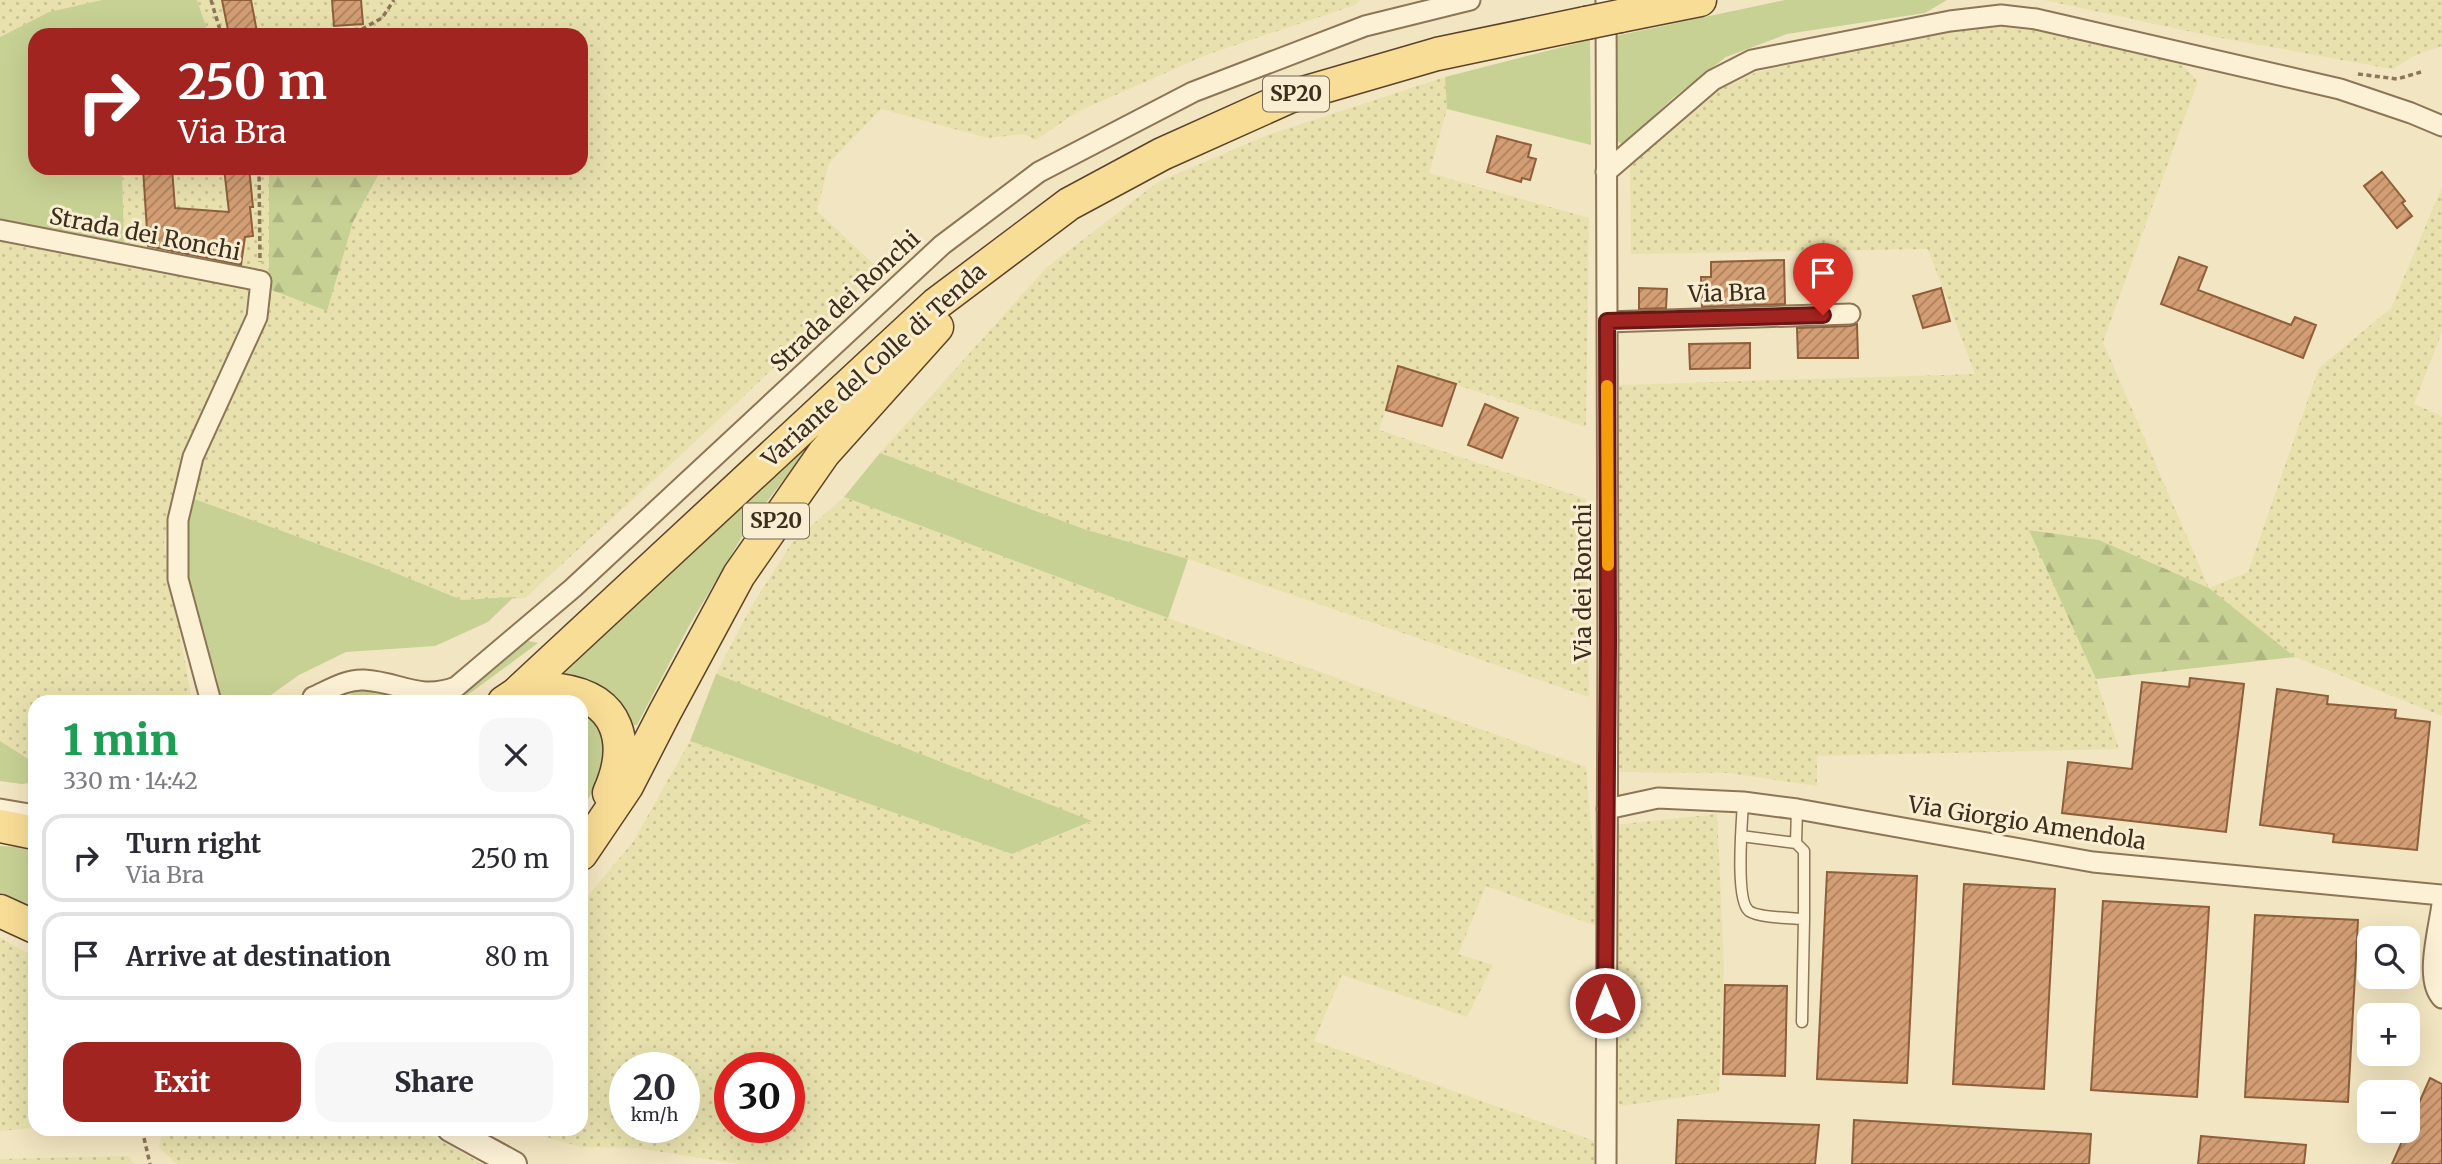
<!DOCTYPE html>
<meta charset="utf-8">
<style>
:root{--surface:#fff;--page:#f7f7f7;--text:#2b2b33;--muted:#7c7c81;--line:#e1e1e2;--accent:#a22421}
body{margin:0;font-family:Merriweather,serif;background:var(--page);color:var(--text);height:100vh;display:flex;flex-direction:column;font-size:26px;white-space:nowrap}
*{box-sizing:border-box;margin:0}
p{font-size:23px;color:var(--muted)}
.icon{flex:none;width:38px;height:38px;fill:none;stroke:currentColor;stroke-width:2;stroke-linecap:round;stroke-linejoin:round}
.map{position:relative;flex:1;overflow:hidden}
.side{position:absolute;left:28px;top:695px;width:560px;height:441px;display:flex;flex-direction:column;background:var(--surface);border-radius:21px;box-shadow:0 7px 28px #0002}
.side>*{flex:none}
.banner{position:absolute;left:28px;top:28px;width:560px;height:147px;border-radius:21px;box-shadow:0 7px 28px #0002;background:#a22421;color:#fff;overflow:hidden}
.fabs{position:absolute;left:2357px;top:926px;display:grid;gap:14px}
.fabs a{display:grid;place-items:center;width:63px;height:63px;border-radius:14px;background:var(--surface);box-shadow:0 7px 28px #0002;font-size:35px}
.speed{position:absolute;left:609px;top:1052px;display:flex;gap:14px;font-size:35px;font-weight:700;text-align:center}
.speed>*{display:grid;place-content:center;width:91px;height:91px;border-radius:50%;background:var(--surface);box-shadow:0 7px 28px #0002;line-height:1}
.speed small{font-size:18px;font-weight:400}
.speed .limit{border:10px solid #d22;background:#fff;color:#111}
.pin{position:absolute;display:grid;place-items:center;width:60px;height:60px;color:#fff;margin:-72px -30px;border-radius:50% 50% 50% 0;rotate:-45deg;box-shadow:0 0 7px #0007}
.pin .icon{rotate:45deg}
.me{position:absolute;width:77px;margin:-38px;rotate:0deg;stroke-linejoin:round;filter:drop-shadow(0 0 5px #0008)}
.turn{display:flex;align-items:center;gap:24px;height:147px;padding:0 35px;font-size:32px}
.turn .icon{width:91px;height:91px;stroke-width:2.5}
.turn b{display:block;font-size:49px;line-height:60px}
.round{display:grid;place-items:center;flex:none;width:74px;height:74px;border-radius:21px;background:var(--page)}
.overview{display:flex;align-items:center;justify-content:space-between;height:119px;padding:0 35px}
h1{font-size:42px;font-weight:800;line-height:52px;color:#1e9e55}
.action{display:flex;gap:14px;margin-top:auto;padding:14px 35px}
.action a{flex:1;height:80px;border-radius:21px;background:var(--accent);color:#fff;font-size:28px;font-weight:800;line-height:80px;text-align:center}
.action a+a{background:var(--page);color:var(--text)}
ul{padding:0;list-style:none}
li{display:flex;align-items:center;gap:21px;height:88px;margin:0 14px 10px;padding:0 21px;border:4px solid var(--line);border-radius:21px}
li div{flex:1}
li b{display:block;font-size:26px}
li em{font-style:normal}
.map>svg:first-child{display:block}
.farmland{fill:url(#farmland-dots);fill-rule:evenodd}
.green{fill:#c8d194}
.forest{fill:url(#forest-firs)}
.building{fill:url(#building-hatch);stroke:#8f5e3a;stroke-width:2}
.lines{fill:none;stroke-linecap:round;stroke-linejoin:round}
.service-casing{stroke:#8d7557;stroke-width:13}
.minor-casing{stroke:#8d7557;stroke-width:23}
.tertiary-casing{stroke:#8d7557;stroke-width:28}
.primary-casing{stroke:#5b432b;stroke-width:35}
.path{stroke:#8d7557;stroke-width:3.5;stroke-dasharray:5 3.5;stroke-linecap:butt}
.service{stroke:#fcf1d5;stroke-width:10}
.minor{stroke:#fcf1d5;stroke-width:19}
.tertiary{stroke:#fcf1d5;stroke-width:24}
.primary{stroke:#f8dd96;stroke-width:32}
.primary-bridge-casing{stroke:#5b432b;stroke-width:35;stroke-linecap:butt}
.primary-bridge{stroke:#f8dd96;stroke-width:32}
.route-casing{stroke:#691715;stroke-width:18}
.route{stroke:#a22421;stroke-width:12}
.slow{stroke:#f59e0b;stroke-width:12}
.labels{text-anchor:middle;stroke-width:6;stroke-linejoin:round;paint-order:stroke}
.shield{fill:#f9eed2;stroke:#756753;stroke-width:2}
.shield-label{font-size:21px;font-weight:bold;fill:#3c2d1c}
.street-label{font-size:23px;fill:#3c2d1c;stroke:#f9eed2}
</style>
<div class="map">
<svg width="2442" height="1164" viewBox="0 0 2442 1164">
<defs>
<pattern id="farmland-dots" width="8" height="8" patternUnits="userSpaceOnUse" patternTransform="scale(1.75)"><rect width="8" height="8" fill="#e8e1ae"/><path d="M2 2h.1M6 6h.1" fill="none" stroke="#c8c195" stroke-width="1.8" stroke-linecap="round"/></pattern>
<pattern id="forest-firs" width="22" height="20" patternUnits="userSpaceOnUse" patternTransform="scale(1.75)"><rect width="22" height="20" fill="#c8d194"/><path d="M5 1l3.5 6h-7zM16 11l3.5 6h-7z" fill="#adb47f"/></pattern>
<pattern id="building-hatch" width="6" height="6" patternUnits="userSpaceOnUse" patternTransform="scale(1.75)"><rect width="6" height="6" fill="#d39e74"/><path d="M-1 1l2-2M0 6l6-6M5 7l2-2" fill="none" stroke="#ac815e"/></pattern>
</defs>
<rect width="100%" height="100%" fill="#f2e5c1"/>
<!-- farmland -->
<path class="farmland" d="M0,0H102L49,12L0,37Z
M197,0H1360L1355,5L1206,55L1077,112L1036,140L1024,134L988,138L881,109L829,163L817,211L879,269L669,466L525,598L462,600L378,566L189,497L199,458L262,319L249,284L244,317L187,450L170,506L164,544L192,702H35V763L0,741V235L124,245L122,168H269V288L326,310L353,222L382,168H581V35H209Z
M2044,0H2442V46L2416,55L2392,69L2211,36Z
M2001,22L2174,58L2198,81L2103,342L2209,588L2248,572L2319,368L2391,308L2442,187V332L2414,404L2442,416V716L2295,657L2209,588L2099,540L2030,530L2096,679L2119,749L1817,756V786L1729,773L1618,772L1613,742L1619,385L1975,374L1928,249L1631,254L1630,165L1718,90L1755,73L1834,54Z
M1445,77L1447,109L1429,173L1589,218L1586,427L1399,366L1379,430L1586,499L1589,697L1188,559L1084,529L880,453L1046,268L1158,182L1265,136Z
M844,497L1168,618L1586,767L1599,927L1486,886L1458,954L1493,965L1467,1017L1342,975L1314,1041L1594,1141V1164H740L637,1148L581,1147L518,1129H581V904L633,842L690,741L1012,854L1091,822L716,674L751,607L792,543ZM625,1068H684V1127H625ZM730,1068H789V1127H730Z
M1717,814L1724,966L1719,1092L1620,1106L1611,1072L1614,825Z
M0,938L35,957V1128L0,1131Z
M163,1129H419L482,1164H177L159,1147Z
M128,1156L135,1164H0V1159Z"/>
<!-- green -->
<path class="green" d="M102,0H197L209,35H35V168H122L124,245L0,219V37L49,12Z
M1785,0H1947L1925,13L1787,34L1726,57L1673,98L1623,145L1611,136V37Z
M1590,40L1591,145L1447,109L1445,77Z
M832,417L749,525L689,626L637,725L628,726L581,679L558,672Z
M880,453L1084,529L1188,559L1168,618L844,497Z
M189,497L378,566L462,600L514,597L488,622L435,646L346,652L299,675L261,702H220L217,678L193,604L182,546Z
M524,640L538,643L458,702H429L461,691Z
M716,674L1092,821L1012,854L690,741Z
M373,689L419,702H344L353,692Z
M581,707L606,733L603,772L581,812Z
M0,741L35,763V782L22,784L0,781Z
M0,846L35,848V909L0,893Z"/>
<!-- forest -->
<path class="forest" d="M269,168H382L353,222L327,311L269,289Z
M2029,530L2099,540L2209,588L2295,657L2096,679Z"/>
<!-- building -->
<path class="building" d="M222,0H251L257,32L229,35Z
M332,0H361L363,24L334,26Z
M1497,136L1531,145L1528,157L1536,159L1530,180L1522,178L1521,182L1487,172Z
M143,168H172L175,208L229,212L224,168H249L253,207H250L253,236L245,237L241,265L148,246Z
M2382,172L2405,201L2402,203L2412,216L2397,228L2364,186Z
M2179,257L2207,267L2198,290L2291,325L2295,317L2316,325L2303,358L2161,304Z
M1784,260L1785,304L1702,307L1701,277H1711V262Z
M1639,288L1667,289L1666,308L1639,309Z
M1941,288L1950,321L1923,328L1913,296Z
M1857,324L1858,358H1798L1797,328L1850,326Z
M1750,343V368L1690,369L1689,344Z
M1398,366L1456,384L1442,426L1386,410Z
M1485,404L1518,418L1502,458L1468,445Z
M2190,678L2244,684L2226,832L2062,813L2068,762L2132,769L2142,682L2189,687Z
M2277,689L2328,696L2327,704L2396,710L2395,718L2430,722L2417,850L2333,842L2334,834L2260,825Z
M1827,872L1917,876L1907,1083L1817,1079Z
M1964,884L2055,889L2044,1089L1953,1084Z
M2103,901L2209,907L2197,1097L2091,1090Z
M2255,915L2358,920L2348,1102L2245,1097Z
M1725,985L1787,986L1785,1076L1723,1074Z
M2430,1078L2442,1084V1164H2392Z
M1678,1120L1819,1125L1815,1164H1676Z
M1854,1120L2091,1134L2089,1164H1852Z
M2201,1136L2306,1145L2304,1164H2198Z"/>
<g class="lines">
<defs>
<path id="service" d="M1743,802C1742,822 1735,900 1749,911C1759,918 1792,918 1804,919V851L1796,843L1797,809
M1741,836L1796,843
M1802,1022L1804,919"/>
<path id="minor" d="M1606,0L1608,641L1606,1164
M1606,172L1713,80L1752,60L1950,21L2001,15L2036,19L2340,89L2411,113L2442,126
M0,230L261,281L257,317L193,457L178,520V579L211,702
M1607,322L1850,314
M313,697C329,690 346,679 364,680C400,682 419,701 456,687L573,588L942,245L1039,172L1193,92L1365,26L1470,0
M0,809L35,815
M1607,809L1658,798L1743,802L1797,809L2093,862L2442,895
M2442,904C2439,929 2424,980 2442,998"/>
<path id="tertiary" d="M450,1129L514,1164"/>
<path id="primary" d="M1620,16L1700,0
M516,694C530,692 545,688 560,690C620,698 631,744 609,793
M504,702L516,694L936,304L1069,204L1162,154L1289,97L1437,54L1586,23
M0,826L35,833
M581,854L627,786L665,712L739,575L824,453L937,327
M0,911L35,927"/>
</defs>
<!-- service casing -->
<use href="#service" class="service-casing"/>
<!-- minor casing -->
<use href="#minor" class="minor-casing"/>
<!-- tertiary casing -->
<use href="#tertiary" class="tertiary-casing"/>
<!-- primary casing -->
<use href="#primary" class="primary-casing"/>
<!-- path -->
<path class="path" d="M211,0L220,30L224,35
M294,35L362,29L382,18L394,0
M2358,74L2397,79L2421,72
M259,168L260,262
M144,1138L150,1164"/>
<!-- service -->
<use href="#service" class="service"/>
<!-- minor -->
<use href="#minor" class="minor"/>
<!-- tertiary -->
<use href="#tertiary" class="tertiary"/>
<!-- primary -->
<use href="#primary" class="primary"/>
<defs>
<path id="primary-bridge" d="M1586,23L1620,16"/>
</defs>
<!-- primary-bridge casing -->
<use href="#primary-bridge" class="primary-bridge-casing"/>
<!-- primary-bridge -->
<use href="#primary-bridge" class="primary-bridge"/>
</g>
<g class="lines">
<defs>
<path id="route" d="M1605,1003L1608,641L1607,321L1823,315"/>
</defs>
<!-- route casing -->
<use href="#route" class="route-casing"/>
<!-- route -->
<use href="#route" class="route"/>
<!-- slow -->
<path class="slow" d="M1607,386L1608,565"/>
</g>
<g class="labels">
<!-- shield labels -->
<g class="shield">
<rect x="1263" y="76.5" width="66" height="35" rx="5"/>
<rect x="743" y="503.5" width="66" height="35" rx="5"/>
</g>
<g class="shield-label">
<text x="1296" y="101">SP20</text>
<text x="776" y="528">SP20</text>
</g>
<!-- street labels -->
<g class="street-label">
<text transform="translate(145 234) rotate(11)" y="8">Strada dei Ronchi</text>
<text transform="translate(1727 293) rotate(-2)" y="8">Via Bra</text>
<text transform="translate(845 301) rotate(-43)" y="8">Strada dei Ronchi</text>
<text transform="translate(874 365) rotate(-42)" y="8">Variante del Colle di Tenda</text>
<text transform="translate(1583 582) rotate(-90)" y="8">Via dei Ronchi</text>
<text transform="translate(2027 823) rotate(9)" y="8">Via Giorgio Amendola</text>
</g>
</g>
</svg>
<div class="fabs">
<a><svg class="icon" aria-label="search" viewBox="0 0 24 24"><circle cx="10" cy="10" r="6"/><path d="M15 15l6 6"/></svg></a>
<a>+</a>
<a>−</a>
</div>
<div class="speed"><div>20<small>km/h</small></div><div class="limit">30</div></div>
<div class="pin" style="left:1823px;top:315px;background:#d93025"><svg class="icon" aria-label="arrive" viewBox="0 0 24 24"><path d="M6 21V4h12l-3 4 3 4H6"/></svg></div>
<svg class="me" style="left:1605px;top:1003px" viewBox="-20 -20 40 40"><circle r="17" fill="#a22421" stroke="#fff" stroke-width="3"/><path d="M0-11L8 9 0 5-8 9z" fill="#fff"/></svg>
<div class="banner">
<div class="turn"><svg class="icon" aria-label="right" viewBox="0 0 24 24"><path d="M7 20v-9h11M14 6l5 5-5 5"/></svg><div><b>250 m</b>Via Bra</div></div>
</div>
<section class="side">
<div class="overview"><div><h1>1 min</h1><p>330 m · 14:42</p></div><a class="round"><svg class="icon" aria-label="close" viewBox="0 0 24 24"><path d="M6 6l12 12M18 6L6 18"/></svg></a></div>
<ul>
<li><svg class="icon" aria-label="right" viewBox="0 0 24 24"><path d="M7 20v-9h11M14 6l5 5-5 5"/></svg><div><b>Turn right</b><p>Via Bra</p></div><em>250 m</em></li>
<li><svg class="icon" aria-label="arrive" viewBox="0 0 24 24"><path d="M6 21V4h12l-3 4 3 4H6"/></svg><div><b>Arrive at destination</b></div><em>80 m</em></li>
</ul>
<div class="action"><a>Exit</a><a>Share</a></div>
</section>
</div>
